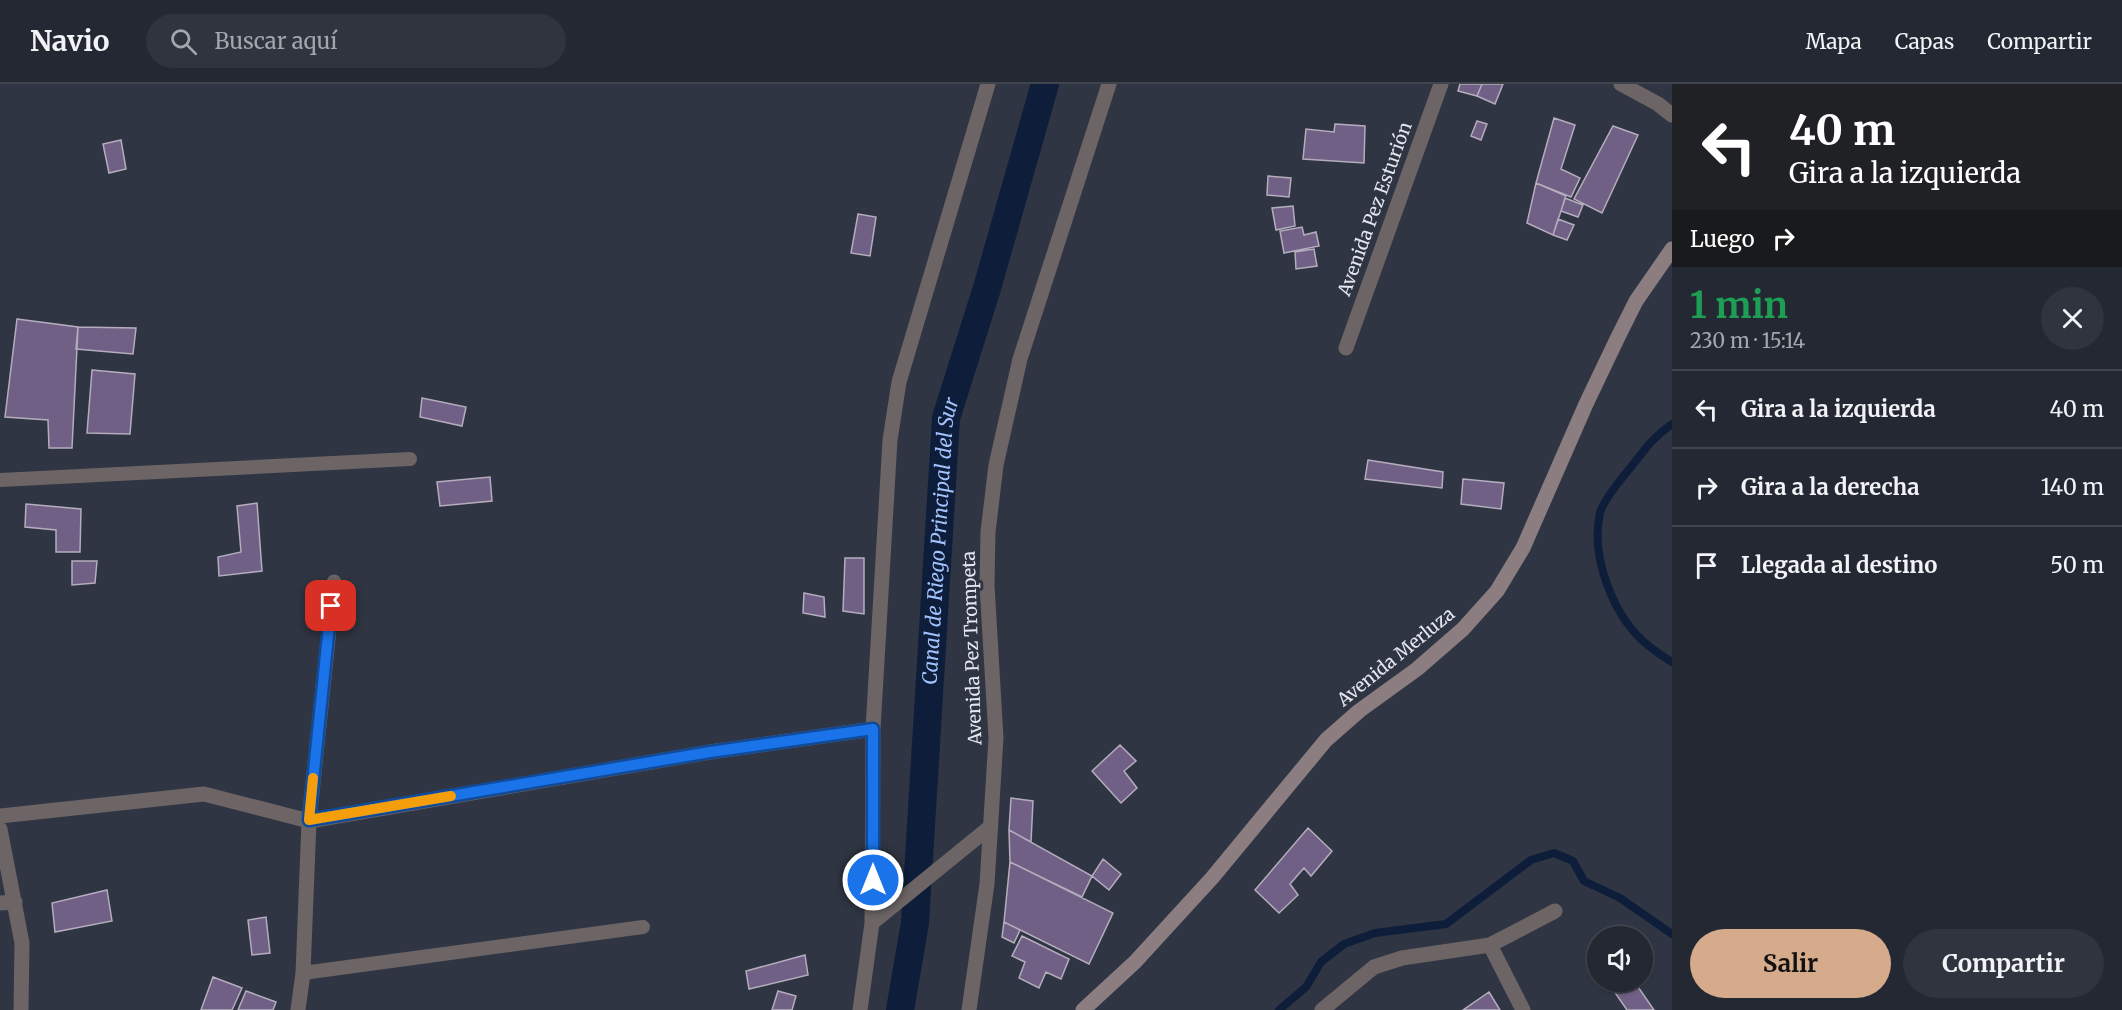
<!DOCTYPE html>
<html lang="es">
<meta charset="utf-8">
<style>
:root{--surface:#232832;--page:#2f343e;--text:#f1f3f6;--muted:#a3a6ac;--line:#40444d;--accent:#d6ab8b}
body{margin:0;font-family:Merriweather,serif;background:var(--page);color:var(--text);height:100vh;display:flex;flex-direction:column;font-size:22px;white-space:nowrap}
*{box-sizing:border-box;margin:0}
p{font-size:20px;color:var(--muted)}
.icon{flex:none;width:33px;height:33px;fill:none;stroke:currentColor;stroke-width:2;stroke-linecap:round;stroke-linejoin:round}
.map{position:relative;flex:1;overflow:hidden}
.details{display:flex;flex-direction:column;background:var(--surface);width:450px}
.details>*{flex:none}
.hud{background:#202124;color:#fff;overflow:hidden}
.tools{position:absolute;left:1587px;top:842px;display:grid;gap:12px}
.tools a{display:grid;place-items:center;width:66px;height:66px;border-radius:50%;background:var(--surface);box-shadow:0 2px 4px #0004,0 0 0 2px var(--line);font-size:30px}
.pin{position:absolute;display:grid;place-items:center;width:51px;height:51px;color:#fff;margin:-26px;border-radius:12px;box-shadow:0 3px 9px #0006}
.me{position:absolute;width:66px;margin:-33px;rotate:0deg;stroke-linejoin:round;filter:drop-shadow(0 0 4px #0008)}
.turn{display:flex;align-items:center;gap:21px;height:126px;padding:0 18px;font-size:27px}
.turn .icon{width:78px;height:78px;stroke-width:2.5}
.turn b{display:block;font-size:42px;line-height:51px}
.then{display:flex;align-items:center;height:57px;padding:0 18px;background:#0003;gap:12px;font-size:22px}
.round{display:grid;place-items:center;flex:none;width:63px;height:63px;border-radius:32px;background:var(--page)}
.headline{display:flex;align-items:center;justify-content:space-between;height:102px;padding:0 18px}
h1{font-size:36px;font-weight:700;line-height:45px;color:#1e9e55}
.cta{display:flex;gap:12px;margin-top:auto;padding:12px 18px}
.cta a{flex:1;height:69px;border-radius:36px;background:var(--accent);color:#111;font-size:24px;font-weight:700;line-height:69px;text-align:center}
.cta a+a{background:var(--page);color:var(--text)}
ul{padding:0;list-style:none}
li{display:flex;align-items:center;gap:18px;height:78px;padding:0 18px;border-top:2px solid var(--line)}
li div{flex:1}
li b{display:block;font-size:22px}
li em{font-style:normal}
header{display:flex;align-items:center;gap:36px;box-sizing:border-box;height:84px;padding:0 30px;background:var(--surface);border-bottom:2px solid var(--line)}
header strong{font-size:28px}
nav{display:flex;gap:33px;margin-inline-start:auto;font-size:21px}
.search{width:420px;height:54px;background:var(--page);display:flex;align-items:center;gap:15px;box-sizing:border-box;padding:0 21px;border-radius:33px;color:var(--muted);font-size:22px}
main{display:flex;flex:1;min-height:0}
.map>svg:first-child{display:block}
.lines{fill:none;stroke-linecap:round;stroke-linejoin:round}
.stream{stroke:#0d1d3a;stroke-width:8}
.canal{stroke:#0d1d3a;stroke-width:28}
.building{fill:#716085;stroke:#b4adbd;stroke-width:1.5}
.lane{stroke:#6c6465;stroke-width:14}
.street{stroke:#6c6465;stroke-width:15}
.secondary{stroke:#8b7d80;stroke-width:15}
.route-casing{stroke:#114b97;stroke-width:15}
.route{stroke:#1a73e8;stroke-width:10}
.slow{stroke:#f59e0b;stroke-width:10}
.labels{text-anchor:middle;stroke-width:6;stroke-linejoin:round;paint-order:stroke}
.street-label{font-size:18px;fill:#e4e8f0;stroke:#2f3542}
.water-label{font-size:20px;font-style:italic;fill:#a3c3fe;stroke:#2f3542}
</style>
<header>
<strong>Navio</strong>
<div class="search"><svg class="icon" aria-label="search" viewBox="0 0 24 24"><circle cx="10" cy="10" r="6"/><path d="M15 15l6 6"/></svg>Buscar aquí</div>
<nav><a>Mapa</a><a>Capas</a><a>Compartir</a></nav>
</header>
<main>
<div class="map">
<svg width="1672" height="926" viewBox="0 0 1672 926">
<rect width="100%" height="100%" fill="#2f3542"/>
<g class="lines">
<!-- stream -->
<path class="stream" d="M1672,340C1653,353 1645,365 1631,383C1622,394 1603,416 1600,429C1590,473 1614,535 1649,562C1656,568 1664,573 1672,578
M1279,926L1306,903L1321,878L1344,860L1375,849L1446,840L1531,776L1554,769L1573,777L1584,797L1620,814L1672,850"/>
<!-- canal -->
<path class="canal" id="s1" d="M900,926L915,839L946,334L987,204L1045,0"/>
</g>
<!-- building -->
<path class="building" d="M1460,0H1482L1477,12L1458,7Z
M1482,0H1503L1495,20L1477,12Z
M1554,34L1575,41L1561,85L1580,94L1571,113L1536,99Z
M1477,37L1487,40L1481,56L1471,52Z
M1335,40L1365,42L1364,79L1303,75L1306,45L1334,48Z
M1613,42L1638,51L1602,129L1574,115Z
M121,56L126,85L109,89L103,60Z
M1268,92L1291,94L1289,113L1267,111Z
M1536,99L1566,112L1553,151L1527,139Z
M1565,114L1583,121L1578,133L1561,127Z
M1293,122L1295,142L1276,146L1272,124Z
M858,130L876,133L870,172L851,169Z
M1558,135L1574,141L1567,156L1553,151Z
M1302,143L1304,151L1316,148L1319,162L1284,169L1280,147Z
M1314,165L1317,182L1296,185L1295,168Z
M17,235L78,243L72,364H49L48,336L5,333Z
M78,243L136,244L133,270L76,265Z
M92,286L135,290L130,350L87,349Z
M422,314L466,323L462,342L420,333Z
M1368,376L1443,388L1442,404L1365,395Z
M490,393L492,417L440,422L437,398Z
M1463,395L1504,399L1501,425L1461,420Z
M257,419L262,487L219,492L218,473L241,468L237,422Z
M26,420L81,425L80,468H56V446L25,443Z
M845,474H864V530L843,527Z
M72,477H97L95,499L72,501Z
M804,509L824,513L825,533L803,529Z
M1120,661L1136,677L1124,687L1137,704L1121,719L1092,687Z
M1011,714L1033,717L1031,758L1009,746Z
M1308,744L1332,767L1311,792L1304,784L1290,800L1298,811L1279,829L1255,806Z
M1009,746L1092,792L1082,813L1010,778Z
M1103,775L1121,790L1109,806L1092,792Z
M1010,778L1113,829L1089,880L1004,838Z
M107,806L112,837L55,848L52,819Z
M266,833L270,869L252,871L248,836Z
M1004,838L1020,846L1014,859L1002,853Z
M1022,852L1069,875L1061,895L1046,888L1039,904L1019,894L1025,878L1012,872Z
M805,871L808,891L749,905L746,887Z
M213,893L242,904L232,926H201Z
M1607,897H1634L1654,926H1627Z
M246,907L276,918L273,926H238Z
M778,907L796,912L792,926H772Z
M1489,908L1500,926H1463Z"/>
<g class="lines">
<!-- lane -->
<path class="lane" d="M0,396L410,375
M303,889L643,843"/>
<!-- street -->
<path class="street" d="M1621,0L1658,20L1672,31
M1346,264L1441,0
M0,732L204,710L309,737L710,668L873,645
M0,745L22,859L21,926
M0,819L15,818
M872,839L990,743
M1490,861L1523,926
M298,926L303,889L309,737L334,498
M860,926L872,839L873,645L890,356L899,298L988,0
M969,926L987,800L996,654L987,501L988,448L996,381L1020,275L1109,0
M1322,926L1374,883L1402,874L1490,861L1555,827"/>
<!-- secondary -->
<path class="secondary" d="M1083,926L1135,878L1212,794L1326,656L1359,627L1417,585L1463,545L1497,507L1523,464L1586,320L1618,253L1636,217L1672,165"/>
</g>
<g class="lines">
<defs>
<path id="route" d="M331,522L309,736L710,668L873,645V796"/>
</defs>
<!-- route casing -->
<use href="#route" class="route-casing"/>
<!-- route -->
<use href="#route" class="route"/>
<!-- slow -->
<path class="slow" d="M313,694L309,736L451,712"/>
</g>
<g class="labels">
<!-- street labels -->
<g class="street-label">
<text transform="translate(1375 125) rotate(-70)" y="6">Avenida Pez Esturión</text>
<text transform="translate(972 564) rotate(-92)" y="6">Avenida Pez Trompeta</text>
<text transform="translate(1396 573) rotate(-39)" y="6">Avenida Merluza</text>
</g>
<!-- water labels -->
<g class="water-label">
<text dy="7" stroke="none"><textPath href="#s1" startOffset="471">Canal de Riego Principal del Sur</textPath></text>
</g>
</g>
</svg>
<div class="tools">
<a><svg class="icon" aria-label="sound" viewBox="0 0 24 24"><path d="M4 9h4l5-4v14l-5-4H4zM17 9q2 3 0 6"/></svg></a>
</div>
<div class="pin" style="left:331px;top:522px;background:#d93025"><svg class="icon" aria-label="arrive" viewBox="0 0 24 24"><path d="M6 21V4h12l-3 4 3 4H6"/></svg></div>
<svg class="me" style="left:873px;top:796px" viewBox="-20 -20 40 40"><circle r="17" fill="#1a73e8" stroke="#fff" stroke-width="3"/><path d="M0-11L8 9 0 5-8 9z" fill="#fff"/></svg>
</div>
<section class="details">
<div class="hud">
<div class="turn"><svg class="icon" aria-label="left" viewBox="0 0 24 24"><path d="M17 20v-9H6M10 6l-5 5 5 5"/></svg><div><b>40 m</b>Gira a la izquierda</div></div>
<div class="then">Luego<svg class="icon" aria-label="right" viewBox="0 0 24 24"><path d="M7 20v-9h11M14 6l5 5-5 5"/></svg></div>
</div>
<div class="headline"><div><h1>1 min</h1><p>230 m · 15:14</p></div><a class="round"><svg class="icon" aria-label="close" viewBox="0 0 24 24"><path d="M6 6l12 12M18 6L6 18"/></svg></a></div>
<ul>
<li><svg class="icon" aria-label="left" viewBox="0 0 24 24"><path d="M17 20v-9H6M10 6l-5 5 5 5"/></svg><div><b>Gira a la izquierda</b></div><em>40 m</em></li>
<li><svg class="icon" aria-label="right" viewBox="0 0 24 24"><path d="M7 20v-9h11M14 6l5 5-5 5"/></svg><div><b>Gira a la derecha</b></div><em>140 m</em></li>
<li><svg class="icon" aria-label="arrive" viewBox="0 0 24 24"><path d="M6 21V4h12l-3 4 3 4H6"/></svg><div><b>Llegada al destino</b></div><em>50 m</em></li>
</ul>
<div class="cta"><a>Salir</a><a>Compartir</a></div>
</section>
</main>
